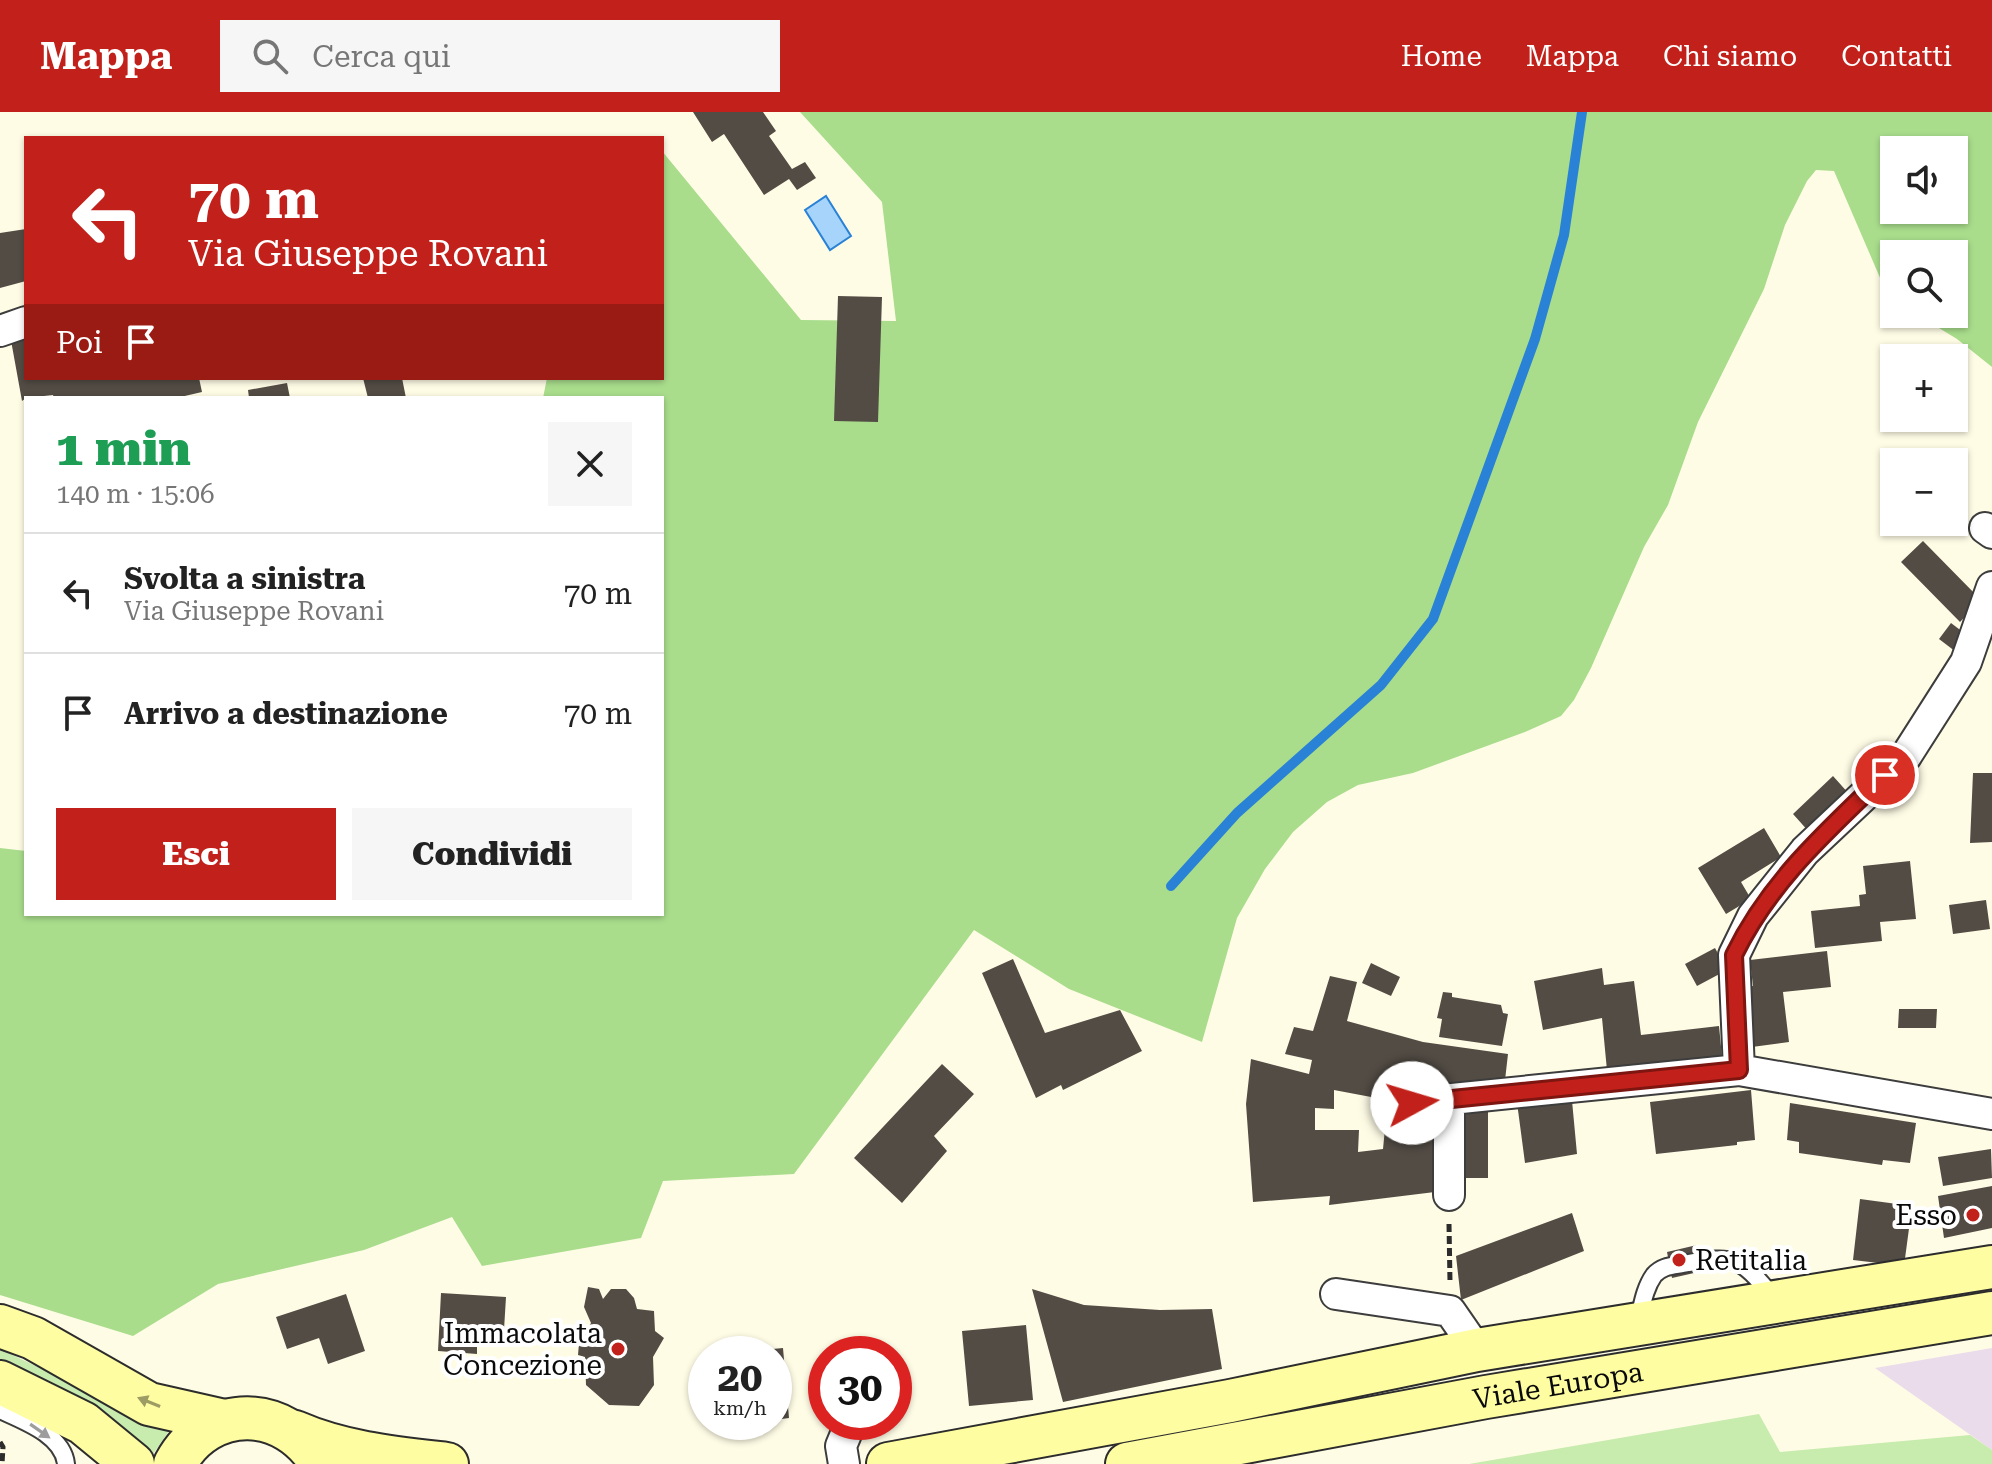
<!DOCTYPE html>
<html lang="it">
<meta charset="utf-8">
<style>
:root{--surface:#fff;--page:#f6f6f6;--text:#222;--muted:#767676;--line:#e0e0e0;--accent:#c1211a}
body{margin:0;font-family:"Roboto Serif",serif;background:var(--page);color:var(--text);height:100vh;display:flex;flex-direction:column;font-size:30px;white-space:nowrap}
*{box-sizing:border-box;margin:0}
p{font-size:26px;color:var(--muted)}
.icon{flex:none;width:44px;height:44px;fill:none;stroke:currentColor;stroke-width:2;stroke-linecap:round;stroke-linejoin:round}
.map{position:relative;flex:1;overflow:hidden}
.drawer{position:absolute;left:24px;top:284px;width:640px;height:520px;display:flex;flex-direction:column;background:var(--surface);border-radius:0px;box-shadow:0 2px 6px #0004}
.drawer>*{flex:none}
.guide{position:absolute;left:24px;top:24px;width:640px;height:244px;border-radius:0px;box-shadow:0 2px 6px #0004;background:#c1211a;color:#fff;overflow:hidden}
.tools{position:absolute;left:1880px;top:24px;display:grid;gap:16px}
.tools a{display:grid;place-items:center;width:88px;height:88px;border-radius:0px;background:var(--surface);box-shadow:0 2px 6px #0004;font-size:40px}
.speed{position:absolute;left:688px;top:1224px;display:flex;gap:16px;font-size:40px;font-weight:700;text-align:center}
.speed>*{display:grid;place-content:center;width:104px;height:104px;border-radius:50%;background:var(--surface);box-shadow:0 2px 6px #0004;line-height:1}
.speed small{font-size:20px;font-weight:400}
.speed .limit{border:12px solid #d22;background:#fff;color:#111}
.pin{position:absolute;display:grid;place-items:center;width:68px;height:68px;color:#fff;margin:-34px;border:4px solid #fff;border-radius:50%;box-shadow:0 2px 8px #0007}
.me{position:absolute;width:88px;margin:-44px;rotate:84deg;stroke-linejoin:round;filter:drop-shadow(0 0 6px #0008)}
.turn{display:flex;align-items:center;gap:28px;height:168px;padding:0 32px;font-size:36px}
.turn .icon{width:104px;height:104px;stroke-width:2.5}
.turn b{display:block;font-size:56px;line-height:68px}
.then{display:flex;align-items:center;height:76px;padding:0 32px;background:#0003;gap:16px;font-size:30px}
.round{display:grid;place-items:center;flex:none;width:84px;height:84px;border-radius:0px;background:var(--page)}
.summary{display:flex;align-items:center;justify-content:space-between;height:136px;padding:0 32px}
h1{font-size:48px;font-weight:800;line-height:60px;color:#1e9e55}
.button{display:flex;gap:16px;margin-top:auto;padding:16px 32px}
.button a{flex:1;height:92px;border-radius:0px;background:var(--accent);color:#fff;font-size:32px;font-weight:800;line-height:92px;text-align:center}
.button a+a{background:var(--page);color:var(--text)}
ul{padding:0;list-style:none}
li{display:flex;align-items:center;gap:24px;height:120px;padding:0 32px;border-top:2px solid var(--line)}
li div{flex:1}
li b{display:block;font-size:30px}
li em{font-style:normal}
header{display:flex;align-items:center;gap:48px;box-sizing:border-box;height:112px;padding:0 40px;background:var(--accent);color:#fff}
header strong{font-size:38px}
nav{display:flex;gap:44px;margin-inline-start:auto;font-size:28px}
.search{width:560px;height:72px;background:var(--page);display:flex;align-items:center;gap:20px;box-sizing:border-box;padding:0 28px;border-radius:0px;color:var(--muted);font-size:30px}
.map>svg:first-child{display:block}
.industrial{fill:#eadcea}
.green{fill:#c8ebae}
.forest{fill:#a9dd8c;fill-rule:evenodd}
.water{fill:#a7d4fa;stroke:#2982d6;stroke-width:2}
.lines{fill:none;stroke-linecap:round;stroke-linejoin:round}
.stream{stroke:#2982d6;stroke-width:10}
.building{fill:#534c45}
.lane-casing{stroke:#3d3d3d;stroke-width:20}
.street-casing{stroke:#3d3d3d;stroke-width:34}
.secondary-casing{stroke:#2c2c2c;stroke-width:46}
.path{stroke:#2c2c2c;stroke-width:5;stroke-dasharray:8 4;stroke-linecap:butt}
.lane{stroke:#fff;stroke-width:16}
.street{stroke:#fff;stroke-width:30}
.secondary{stroke:#fffda1;stroke-width:42}
.oneway{fill:#9d9c65}
.oneway2{fill:#9d9d9d}
.route-casing{stroke:#7d1511;stroke-width:20}
.route{stroke:#c1211a;stroke-width:14}
.poi-dot{fill:#c1211a;stroke:#fff;stroke-width:3}
.labels{text-anchor:middle;stroke-width:8;stroke-linejoin:round;paint-order:stroke}
.poi-label{font-size:28px;fill:#0a0a0a;stroke:#fff;text-anchor:end}
.street-label{font-size:28px;fill:#0a0a0a;stroke:#fff}
</style>
<header>
<strong>Mappa</strong>
<div class="search"><svg class="icon" aria-label="search" viewBox="0 0 24 24"><circle cx="10" cy="10" r="6"/><path d="M15 15l6 6"/></svg>Cerca qui</div>
<nav><a>Home</a><a>Mappa</a><a>Chi siamo</a><a>Contatti</a></nav>
</header>
<div class="map">
<svg width="1992" height="1352" viewBox="0 0 1992 1352">
<rect width="100%" height="100%" fill="#fffce6"/>
<!-- industrial -->
<path class="industrial" d="M1992,1236V1338L1875,1256Z"/>
<!-- green -->
<path class="green" d="M0,1237L71,1271L137,1311L169,1319L151,1345L23,1258L0,1249Z
M1759,1302L1780,1340L1970,1323L1992,1338V1352H1469Z"/>
<!-- forest -->
<path class="forest" d="M800,0H1992V255L1957,227L1916,202H1954V142H1894V182L1881,168L1834,59L1816,58L1807,69L1785,113L1764,177L1698,310L1668,393L1644,435L1591,556L1574,588L1561,604L1525,620L1413,661L1358,673L1327,690L1293,720L1265,757L1237,806L1202,930L1069,877L974,818L794,1062L663,1069L641,1126L482,1154L452,1105L364,1138L218,1172L133,1224L0,1183V736L26,739V802H662V286H543L547,266H662V39L801,208L896,209L882,90ZM1894,38H1954V98H1894Z"/>
<!-- water -->
<path class="water" d="M826,84L851,124L830,138L805,98Z"/>
<g class="lines">
<!-- stream -->
<path class="stream" d="M1171,774L1237,701L1381,573L1433,507L1535,227L1564,123L1582,0"/>
</g>
<!-- building -->
<path class="building" d="M693,0H763L776,19L769,24L792,57L805,50L816,66L797,78L789,67L764,83L724,22L712,30Z
M26,117V169L0,176V121Z
M838,184L882,185L878,310L834,309Z
M26,220V266H199L202,280L176,286H54L53,283L26,286L22,289L10,223Z
M363,266H402L406,286H368Z
M287,271L290,286H249L248,278Z
M1923,429L1981,488L1960,510L1901,450Z
M1951,511L1972,527L1960,543L1939,527Z
M1973,661H1992V730L1970,731Z
M1833,664L1850,683L1810,721L1793,702Z
M1764,716L1781,745L1741,770L1751,787L1726,802L1698,756Z
M1910,749L1916,807L1880,810L1882,829L1815,836L1811,799L1860,794L1859,783L1866,782L1863,754Z
M1986,788L1990,817L1953,822L1949,793Z
M1715,836L1727,858L1697,874L1685,852Z
M1827,839L1831,875L1783,880L1789,930L1752,935L1745,875L1753,874L1750,848Z
M1013,847L1045,921L1120,898L1142,939L1063,978L1061,973L1036,986L982,861Z
M1371,851L1400,865L1391,884L1362,871Z
M1602,856L1604,873L1634,869L1641,923L1719,914L1723,955L1608,969L1602,906L1543,918L1534,869Z
M1330,864L1357,870L1347,909L1423,930L1508,942L1504,977L1417,987L1388,985L1387,988L1334,978V997L1315,996V1018H1359L1358,1040L1383,1037L1387,996L1442,995L1443,1079L1329,1093L1330,1084L1253,1090L1246,992L1251,947L1309,962L1312,948L1285,942L1294,915L1313,919Z
M1443,880L1452,881V885L1501,893L1503,901L1508,902L1502,934L1439,925L1442,907L1437,906Z
M1899,897H1937L1936,916H1898Z
M942,952L974,982L934,1024L947,1039L902,1091L854,1046Z
M1571,978L1577,1042L1525,1051L1516,983Z
M1751,978L1755,1028L1737,1030V1033L1656,1042L1650,990Z
M1790,991L1916,1011L1910,1051L1883,1048L1882,1053L1799,1041V1030L1787,1028Z
M1454,993H1488V1066H1454Z
M1991,1037L1992,1066L1943,1074L1938,1045Z
M1992,1074V1116L1944,1126L1938,1084Z
M1860,1087L1912,1094L1904,1154L1853,1148Z
M1572,1101L1584,1139L1461,1188L1456,1144Z
M1697,1133L1703,1159L1672,1166L1667,1140Z
M588,1175L599,1177L603,1187L611,1177H626L634,1186L637,1197L654,1199L655,1219L664,1226L653,1245L654,1273L639,1294L609,1293L586,1273L585,1245L578,1243L579,1231L591,1211L584,1195Z
M1032,1177L1084,1193L1160,1198L1212,1197L1222,1257L1063,1290Z
M441,1181L506,1185L503,1234L477,1232V1242L438,1239Z
M346,1182L365,1239L328,1252L319,1226L287,1237L276,1205Z
M1026,1213L1033,1288L969,1294L962,1219Z
M783,1236L789,1306L774,1308V1242H743L742,1240Z"/>
<g class="lines">
<defs>
<path id="lane" d="M1638,1210C1642,1195 1644,1177 1654,1163C1662,1154 1672,1154 1683,1152C1735,1143 1739,1144 1773,1185
M0,1298C24,1309 63,1323 66,1352"/>
<path id="street" d="M0,219L26,210
M1985,416L1992,421
M1739,958L1734,843L1753,804L1805,739L1906,644L1966,550L1992,475
M1412,991L1739,958L1992,1002
M1449,1083V987
M1336,1182L1450,1199L1477,1238
M844,1352L841,1334L851,1310"/>
<g id="secondary">
<path d="M0,1214L33,1226L149,1292L224,1309"/>
<path d="M0,1270L83,1311L133,1352"/>
<path d="M295,1320C343,1341 395,1346 447,1352"/>
<path d="M175,1352C209,1290 286,1292 321,1352"/>
<path d="M888,1352L1230,1289L1477,1238L1992,1155"/>
<path id="s1" d="M1127,1352L1486,1285L1992,1201"/>
</g>
</defs>
<!-- lane casing -->
<use href="#lane" class="lane-casing"/>
<!-- street casing -->
<use href="#street" class="street-casing"/>
<!-- secondary casing -->
<use href="#secondary" class="secondary-casing"/>
<!-- path -->
<path class="path" d="M1449,1112L1450,1170
M0,1330L3,1335L2,1352"/>
<!-- lane -->
<use href="#lane" class="lane"/>
<!-- street -->
<use href="#street" class="street"/>
<!-- secondary -->
<use href="#secondary" class="secondary"/>
</g>
<!-- one-way arrows -->
<defs><path id="oneway-solid" d="M-6-.8H1V-3.2L6.5 0L1 3.2V.8H-6Z" transform="scale(2)"/></defs>
<use class="oneway" href="#oneway-solid" transform="translate(149 1290) rotate(-158)"/>
<use class="oneway2" href="#oneway-solid" transform="translate(40 1319) rotate(35)"/>
<g class="lines">
<defs>
<path id="route" d="M1412,991L1739,958L1734,843C1770,769 1827,719 1885,663"/>
</defs>
<!-- route casing -->
<use href="#route" class="route-casing"/>
<!-- route -->
<use href="#route" class="route"/>
</g>
<!-- markers -->
<g class="poi-dot">
<circle cx="1973" cy="1103" r="8"/>
<circle cx="1679" cy="1148" r="8"/>
<circle cx="618" cy="1237" r="8"/>
</g>
<g class="labels">
<!-- poi labels -->
<g class="poi-label">
<text x="1957" y="1113">Esso</text>
<text x="1695" y="1158" text-anchor="start">Retitalia</text>
<text x="602" y="1231">Immacolata<tspan x="602" dy="32">Concezione</tspan></text>
</g>
<!-- street labels -->
<g class="street-label">
<text dy="10" stroke="none"><textPath href="#s1" startOffset="438">Viale Europa</textPath></text>
</g>
</g>
</svg>
<div class="tools">
<a><svg class="icon" aria-label="sound" viewBox="0 0 24 24"><path d="M4 9h4l5-4v14l-5-4H4zM17 9q2 3 0 6"/></svg></a>
<a><svg class="icon" aria-label="search" viewBox="0 0 24 24"><circle cx="10" cy="10" r="6"/><path d="M15 15l6 6"/></svg></a>
<a>+</a>
<a>−</a>
</div>
<div class="speed"><div>20<small>km/h</small></div><div class="limit">30</div></div>
<div class="pin" style="left:1885px;top:663px;background:#d93025"><svg class="icon" aria-label="arrive" viewBox="0 0 24 24"><path d="M6 21V4h12l-3 4 3 4H6"/></svg></div>
<svg class="me" style="left:1412px;top:991px" viewBox="-20 -20 40 40"><circle r="19" fill="#fff"/><path d="M0-13L10 11 0 6-10 11z" fill="#c1211a"/></svg>
<div class="guide">
<div class="turn"><svg class="icon" aria-label="left" viewBox="0 0 24 24"><path d="M17 20v-9H6M10 6l-5 5 5 5"/></svg><div><b>70 m</b>Via Giuseppe Rovani</div></div>
<div class="then">Poi<svg class="icon" aria-label="arrive" viewBox="0 0 24 24"><path d="M6 21V4h12l-3 4 3 4H6"/></svg></div>
</div>
<section class="drawer">
<div class="summary"><div><h1>1 min</h1><p>140 m · 15:06</p></div><a class="round"><svg class="icon" aria-label="close" viewBox="0 0 24 24"><path d="M6 6l12 12M18 6L6 18"/></svg></a></div>
<ul>
<li><svg class="icon" aria-label="left" viewBox="0 0 24 24"><path d="M17 20v-9H6M10 6l-5 5 5 5"/></svg><div><b>Svolta a sinistra</b><p>Via Giuseppe Rovani</p></div><em>70 m</em></li>
<li><svg class="icon" aria-label="arrive" viewBox="0 0 24 24"><path d="M6 21V4h12l-3 4 3 4H6"/></svg><div><b>Arrivo a destinazione</b></div><em>70 m</em></li>
</ul>
<div class="button"><a>Esci</a><a>Condividi</a></div>
</section>
</div>
